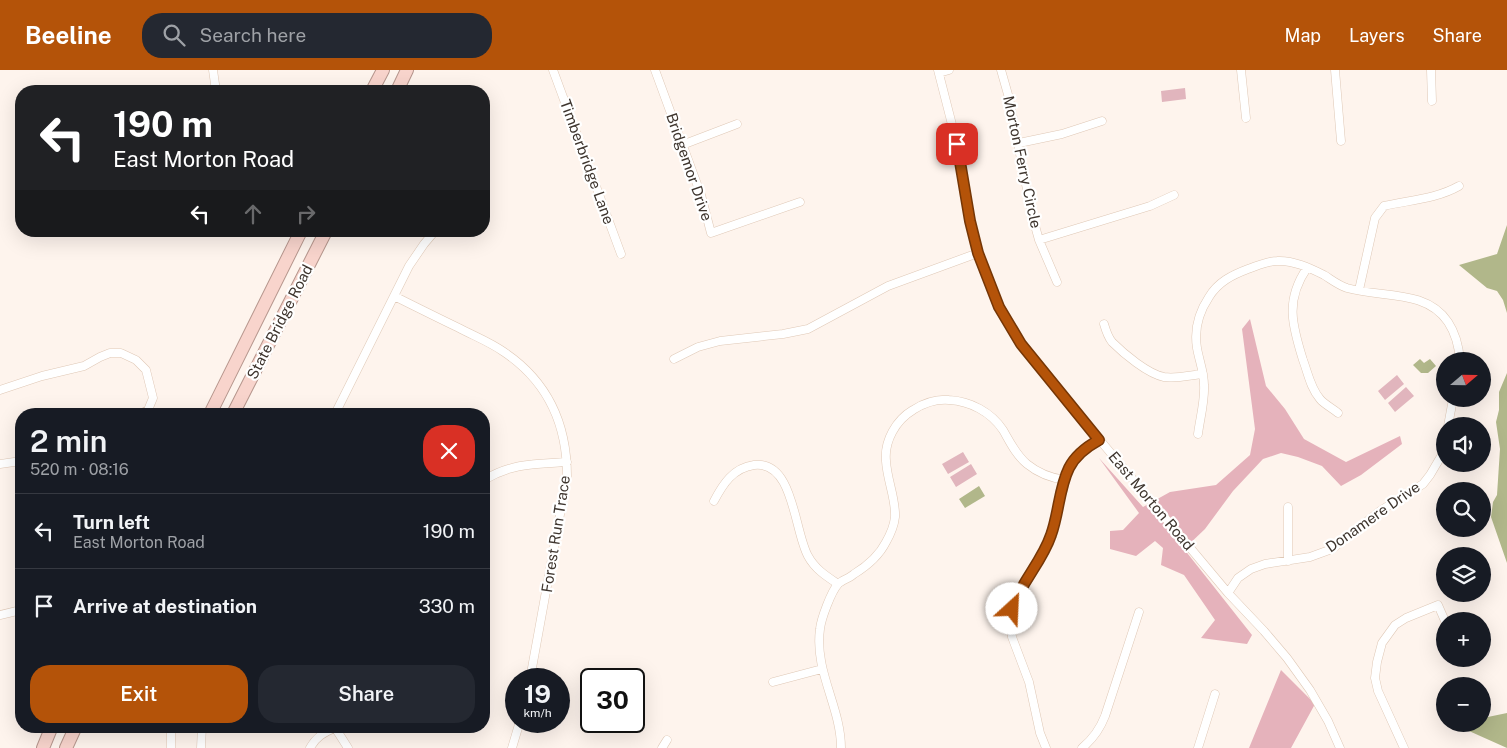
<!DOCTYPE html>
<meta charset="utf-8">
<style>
:root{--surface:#171b24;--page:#242831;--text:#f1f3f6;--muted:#9ea1a6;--line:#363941;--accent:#b45309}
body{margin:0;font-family:"Public Sans",sans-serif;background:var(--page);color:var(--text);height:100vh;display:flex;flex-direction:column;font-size:19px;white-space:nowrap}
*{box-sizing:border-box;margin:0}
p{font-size:16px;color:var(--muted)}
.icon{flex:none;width:28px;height:28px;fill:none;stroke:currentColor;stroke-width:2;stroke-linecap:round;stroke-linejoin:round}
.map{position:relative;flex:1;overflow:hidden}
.sheet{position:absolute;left:15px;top:338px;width:475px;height:325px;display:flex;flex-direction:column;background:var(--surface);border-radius:20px;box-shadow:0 5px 20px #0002}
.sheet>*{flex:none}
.guide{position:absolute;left:15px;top:15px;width:475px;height:152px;border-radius:20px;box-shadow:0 5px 20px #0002;background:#202124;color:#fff;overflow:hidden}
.needle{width:32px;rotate:70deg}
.tools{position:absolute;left:1436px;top:282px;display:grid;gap:10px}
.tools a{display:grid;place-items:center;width:55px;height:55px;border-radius:50%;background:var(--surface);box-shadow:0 5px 20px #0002;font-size:25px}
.speed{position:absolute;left:505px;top:598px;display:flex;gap:10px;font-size:25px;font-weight:700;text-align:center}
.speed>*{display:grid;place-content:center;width:65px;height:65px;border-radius:50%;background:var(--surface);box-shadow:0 5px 20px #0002;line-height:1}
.speed small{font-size:12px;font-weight:400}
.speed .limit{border:2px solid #111;border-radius:8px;background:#fff;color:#111}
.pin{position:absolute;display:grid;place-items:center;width:42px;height:42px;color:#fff;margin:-21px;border-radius:10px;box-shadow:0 2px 8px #0006}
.me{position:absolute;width:55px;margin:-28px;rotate:25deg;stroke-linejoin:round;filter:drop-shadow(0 0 4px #0008)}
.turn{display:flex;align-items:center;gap:18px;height:105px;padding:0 15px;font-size:22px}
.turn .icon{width:65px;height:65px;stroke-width:2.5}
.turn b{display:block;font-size:35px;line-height:42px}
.lanes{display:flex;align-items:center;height:48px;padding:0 15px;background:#0003;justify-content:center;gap:25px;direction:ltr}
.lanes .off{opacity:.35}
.round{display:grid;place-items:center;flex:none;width:52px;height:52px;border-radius:20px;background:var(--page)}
.head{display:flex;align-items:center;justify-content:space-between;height:85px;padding:0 15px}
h1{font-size:30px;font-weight:600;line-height:38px}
.action{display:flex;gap:10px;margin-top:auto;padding:10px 15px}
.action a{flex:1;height:58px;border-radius:20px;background:var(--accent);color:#fff;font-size:20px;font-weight:600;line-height:58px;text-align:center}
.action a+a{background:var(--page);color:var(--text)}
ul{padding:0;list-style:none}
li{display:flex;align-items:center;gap:15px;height:75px;padding:0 15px;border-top:1px solid var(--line)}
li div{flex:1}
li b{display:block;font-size:19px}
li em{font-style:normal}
header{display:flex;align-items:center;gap:30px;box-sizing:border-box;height:70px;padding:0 25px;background:var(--accent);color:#fff}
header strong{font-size:24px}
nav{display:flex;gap:28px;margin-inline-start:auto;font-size:18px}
.search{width:350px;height:45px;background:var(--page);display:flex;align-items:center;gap:12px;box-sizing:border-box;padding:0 18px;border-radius:20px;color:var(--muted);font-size:19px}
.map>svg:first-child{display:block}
.green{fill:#e1b5bd}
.forest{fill:#e5b2bb}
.water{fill:#b1b78a}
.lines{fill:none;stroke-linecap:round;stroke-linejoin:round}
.minor-casing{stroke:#dfc8b6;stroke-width:9}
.trunk-casing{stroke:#b6968d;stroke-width:14}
.minor{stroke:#fff;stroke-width:8}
.trunk{stroke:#f8d4cc;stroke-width:12}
.route-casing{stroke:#753606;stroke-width:12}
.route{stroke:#b45309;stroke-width:9}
.labels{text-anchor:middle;stroke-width:4.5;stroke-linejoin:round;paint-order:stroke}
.street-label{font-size:15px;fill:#3e352e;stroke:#fff}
</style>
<header>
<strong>Beeline</strong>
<div class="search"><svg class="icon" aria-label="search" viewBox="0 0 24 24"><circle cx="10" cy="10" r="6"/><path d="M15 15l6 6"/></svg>Search here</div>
<nav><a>Map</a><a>Layers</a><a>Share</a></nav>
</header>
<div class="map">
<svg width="1507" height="678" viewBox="0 0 1507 678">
<rect width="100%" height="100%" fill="#fef4ed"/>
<!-- green -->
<path class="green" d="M1185,18L1186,29L1162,32L1161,21Z
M1397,305L1404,314L1385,330L1378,321Z
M1406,317L1414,326L1395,342L1388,333Z
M963,382L969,392L948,404L942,394Z
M971,394L977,404L956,417L950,407Z"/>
<!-- forest -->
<path class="forest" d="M1250,249L1266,316L1285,339L1304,369L1346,392L1400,366L1402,374L1361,405L1341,416L1322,396L1298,387L1281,383L1263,389L1233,421L1205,459L1184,479L1252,565L1247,574L1201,568L1215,550L1184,505L1161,495L1163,478L1155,471L1136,486L1110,479V461L1123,460L1139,443L1099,388L1143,437L1170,422L1216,415L1250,385L1255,359L1242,259Z
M1281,600L1315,634L1291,678H1249Z"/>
<!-- water -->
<path class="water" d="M1507,155V243L1503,230L1497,221L1487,218L1459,195L1497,184Z
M1420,289L1424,293L1430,289L1436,296L1428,303H1421L1413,295Z
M1507,303V493L1491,447L1493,432L1497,425L1500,379L1496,352L1499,340V322Z
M979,416L985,426L965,438L959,429Z
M1507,643V678L1469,661L1466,654H1482L1483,648Z"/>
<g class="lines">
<defs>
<path id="minor" d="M213,0L216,21
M553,0L621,184
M655,0L701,125L711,163L800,132
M938,0L957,74L970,151L978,183L992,221L1016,266L1099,369L1228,523L1264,561L1287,588L1310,620L1328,651L1340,678
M1001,0L1009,28L1032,145L1039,170L1057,212
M1241,0L1246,48
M1335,0L1341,71
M1431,0L1432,31
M939,3L949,0
M1019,73L1062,64L1102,51
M682,75L737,54
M1039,170L1150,136L1174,125
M1307,198C1285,230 1292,255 1303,290C1308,303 1310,317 1320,329C1324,334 1332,338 1338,343
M1359,220L1375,148L1384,136C1410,130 1436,129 1459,116
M394,226C416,237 438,248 459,258C474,266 490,272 504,282C547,311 567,354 567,406L530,609
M1104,254C1106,261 1108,267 1112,272C1124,284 1148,304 1164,307C1177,309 1191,305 1203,304
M674,289L698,277L720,271L783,264L808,259L888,216L978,183
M0,320L42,306L84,296L100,287L110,283H121L136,290L146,300L153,328L148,340L140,344
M335,344L409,196L424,174L435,161
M1448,356L1453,329
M1198,364C1200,348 1205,331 1204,315C1204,302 1199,290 1197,278C1194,260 1199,242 1209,227C1218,212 1232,205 1248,199C1257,196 1267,191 1277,191C1293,190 1310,198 1324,205C1332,210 1338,215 1347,218C1381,228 1426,219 1448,252C1456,264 1459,277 1460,291
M0,394L21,391
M484,410C512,393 535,394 567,392
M714,431C723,414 733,398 754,395C794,390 794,461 808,486C815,499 826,506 838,514
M1288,491V437
M1228,523L1238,508L1251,499L1265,494L1310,487L1332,479L1380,441L1423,414L1430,405L1443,383L1445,371
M0,545L21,540
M1461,589L1463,592
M773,612L822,599
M334,656L348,678
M171,678V656
M201,678L202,656
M310,678C316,667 324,662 335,658
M512,678L520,651
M662,678L667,670
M841,678C841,637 814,601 820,559C821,549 831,522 838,514C842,510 850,508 854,504C867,496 879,486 886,472C890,465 894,456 895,447C896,429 887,410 886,391C884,371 896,350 913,340C924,333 936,329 949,330C970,331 991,342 1003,360C1010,372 1016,385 1027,394C1038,403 1051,408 1065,410
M1046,678L1040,663L1029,612L1012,567L1010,549L1012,539L1016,526L1041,488L1051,465L1069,397L1087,376L1099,369
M1082,678C1093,669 1100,659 1105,646L1139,542
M1198,678L1215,624
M1404,678L1378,621L1375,608L1377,592L1382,573L1395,555L1406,548L1438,535L1445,551"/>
<path id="trunk" d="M372,21L383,0
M397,21L407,0
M210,344L301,161
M233,344L326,161
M43,678L52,656
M66,678L76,656"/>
</defs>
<!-- minor casing -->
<use href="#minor" class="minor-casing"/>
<!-- trunk casing -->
<use href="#trunk" class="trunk-casing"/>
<!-- minor -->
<use href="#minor" class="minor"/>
<!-- trunk -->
<use href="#trunk" class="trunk"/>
</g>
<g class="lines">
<defs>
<path id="route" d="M957,74L970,151L978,183L999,237L1021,274L1099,370C1088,376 1075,386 1069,398C1059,418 1059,443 1051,465C1042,492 1021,512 1012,539"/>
</defs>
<!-- route casing -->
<use href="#route" class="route-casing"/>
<!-- route -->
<use href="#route" class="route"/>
</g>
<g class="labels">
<!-- street labels -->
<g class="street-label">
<text transform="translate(587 92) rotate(70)" y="5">Timberbridge Lane</text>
<text transform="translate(1022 92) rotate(78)" y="5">Morton Ferry Circle</text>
<text transform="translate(689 97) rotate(71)" y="5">Bridgemor Drive</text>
<text transform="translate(280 252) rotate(-63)" y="5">State Bridge Road</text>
<text transform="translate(1151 431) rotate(50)" y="5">East Morton Road</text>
<text transform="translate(1373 447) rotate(-35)" y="5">Donamere Drive</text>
<text transform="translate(556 464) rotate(-81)" y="5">Forest Run Trace</text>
</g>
</g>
</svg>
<div class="tools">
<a><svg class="needle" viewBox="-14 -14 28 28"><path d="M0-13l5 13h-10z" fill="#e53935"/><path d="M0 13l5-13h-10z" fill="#9ea1a6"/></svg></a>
<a><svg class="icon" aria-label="sound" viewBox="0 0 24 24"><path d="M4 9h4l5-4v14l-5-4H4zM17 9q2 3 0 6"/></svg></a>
<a><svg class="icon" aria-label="search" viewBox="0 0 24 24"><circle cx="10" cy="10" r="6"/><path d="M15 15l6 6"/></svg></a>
<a><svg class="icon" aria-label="layers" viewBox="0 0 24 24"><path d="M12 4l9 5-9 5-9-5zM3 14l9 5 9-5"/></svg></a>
<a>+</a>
<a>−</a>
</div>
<div class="speed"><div>19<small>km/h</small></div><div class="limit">30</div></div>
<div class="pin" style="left:957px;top:74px;background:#d93025"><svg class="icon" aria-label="arrive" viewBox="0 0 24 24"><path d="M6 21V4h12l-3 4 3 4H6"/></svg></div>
<svg class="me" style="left:1012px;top:539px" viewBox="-20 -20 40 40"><circle r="19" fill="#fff"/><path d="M0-13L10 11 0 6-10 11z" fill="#b45309"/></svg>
<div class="guide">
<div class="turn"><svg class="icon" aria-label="left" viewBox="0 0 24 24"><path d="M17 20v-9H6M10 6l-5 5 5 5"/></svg><div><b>190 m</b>East Morton Road</div></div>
<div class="lanes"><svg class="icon" aria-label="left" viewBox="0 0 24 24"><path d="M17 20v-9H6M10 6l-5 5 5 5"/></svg><svg class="icon off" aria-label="ahead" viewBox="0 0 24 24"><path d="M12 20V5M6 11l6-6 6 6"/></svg><svg class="icon off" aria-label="right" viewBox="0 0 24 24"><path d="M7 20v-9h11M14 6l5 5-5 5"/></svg></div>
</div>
<section class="sheet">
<div class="head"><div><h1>2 min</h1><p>520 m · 08:16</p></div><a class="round" style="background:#d93025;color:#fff"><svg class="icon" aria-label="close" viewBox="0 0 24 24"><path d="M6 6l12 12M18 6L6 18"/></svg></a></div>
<ul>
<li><svg class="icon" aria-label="left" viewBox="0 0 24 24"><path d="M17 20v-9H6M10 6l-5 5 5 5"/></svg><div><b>Turn left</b><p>East Morton Road</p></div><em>190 m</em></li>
<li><svg class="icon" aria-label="arrive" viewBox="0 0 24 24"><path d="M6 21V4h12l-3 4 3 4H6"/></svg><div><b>Arrive at destination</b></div><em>330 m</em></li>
</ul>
<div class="action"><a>Exit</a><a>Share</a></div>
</section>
</div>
